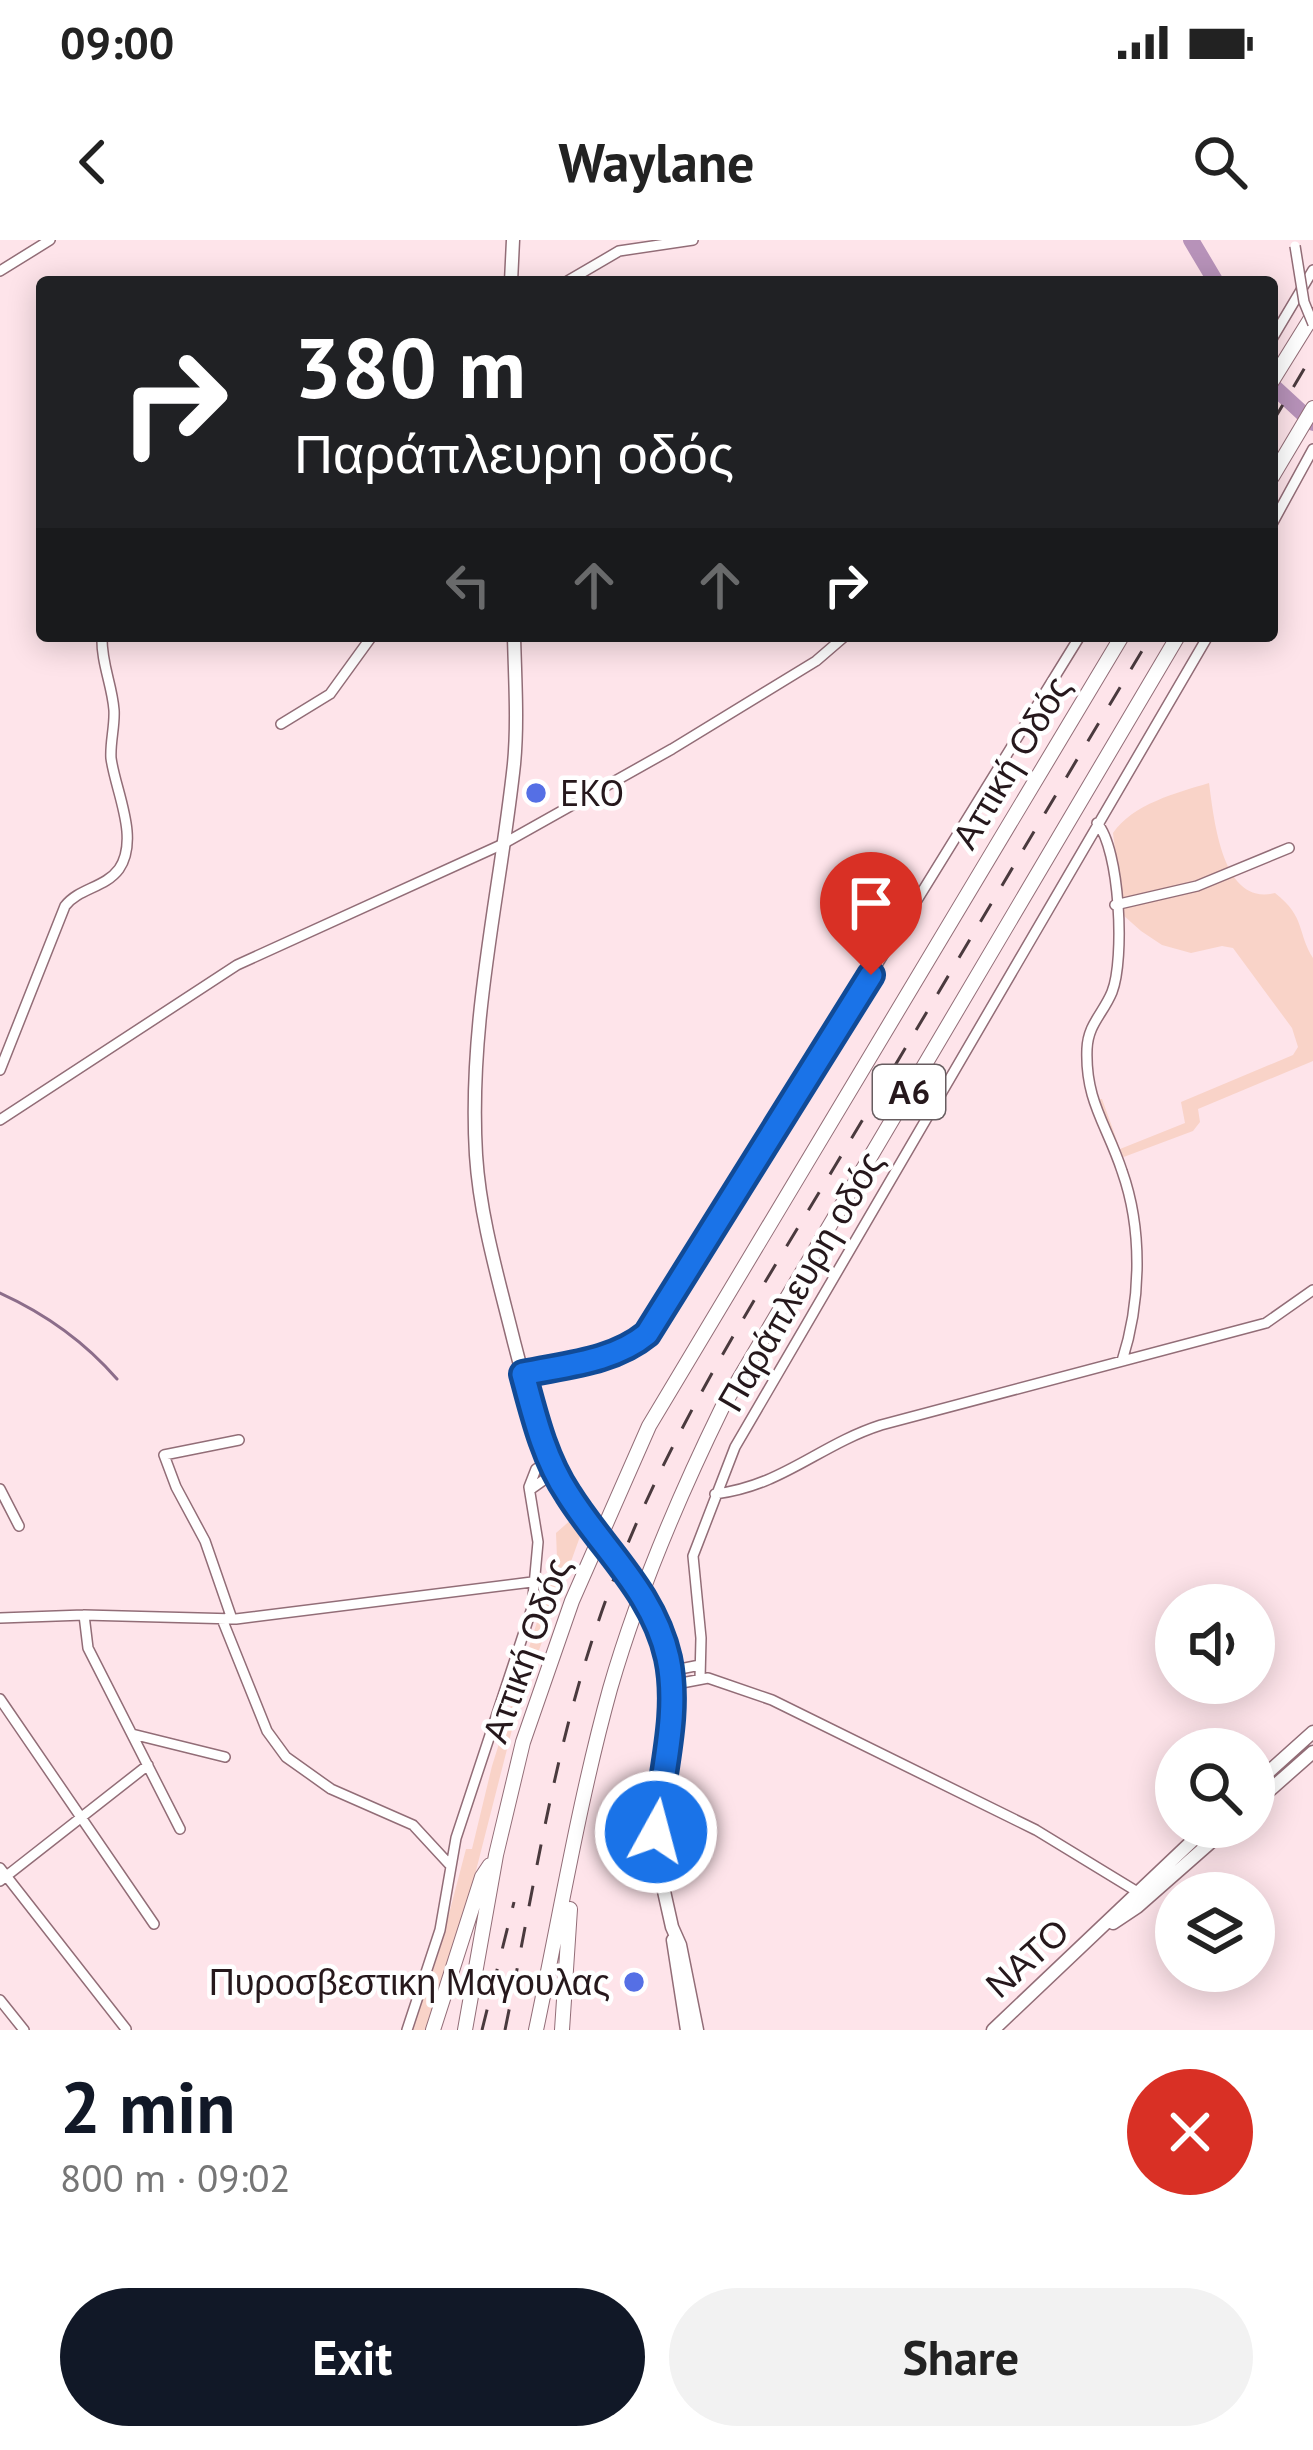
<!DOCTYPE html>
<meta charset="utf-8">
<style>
:root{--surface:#fff;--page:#f2f2f2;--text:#222;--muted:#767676;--accent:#111827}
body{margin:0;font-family:"PT Sans",sans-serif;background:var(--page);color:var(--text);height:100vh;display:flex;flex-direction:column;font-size:45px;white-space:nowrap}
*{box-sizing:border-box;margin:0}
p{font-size:39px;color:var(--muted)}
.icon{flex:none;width:66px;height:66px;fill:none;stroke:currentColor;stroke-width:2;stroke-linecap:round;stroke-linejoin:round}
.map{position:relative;height:1790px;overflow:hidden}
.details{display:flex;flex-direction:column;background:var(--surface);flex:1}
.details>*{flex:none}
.top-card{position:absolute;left:36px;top:36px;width:1242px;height:366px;border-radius:12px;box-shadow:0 6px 30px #0003;background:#202124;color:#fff;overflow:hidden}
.controls{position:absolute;left:1155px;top:1344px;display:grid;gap:24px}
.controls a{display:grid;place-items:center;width:120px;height:120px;border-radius:50%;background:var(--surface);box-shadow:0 6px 30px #0003;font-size:60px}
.pin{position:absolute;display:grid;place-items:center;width:102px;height:102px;color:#fff;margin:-123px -51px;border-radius:50% 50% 50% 0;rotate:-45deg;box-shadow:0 0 12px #0007}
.pin .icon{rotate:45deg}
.me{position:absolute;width:132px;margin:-66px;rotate:7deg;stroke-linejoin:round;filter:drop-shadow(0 0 9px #0008)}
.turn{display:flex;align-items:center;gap:42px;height:252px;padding:0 60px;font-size:54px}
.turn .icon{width:156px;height:156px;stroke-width:2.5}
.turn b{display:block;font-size:84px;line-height:102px}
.lanes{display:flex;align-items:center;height:114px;padding:0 60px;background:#0003;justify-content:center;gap:60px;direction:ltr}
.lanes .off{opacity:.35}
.round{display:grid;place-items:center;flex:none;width:126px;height:126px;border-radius:63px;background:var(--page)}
.head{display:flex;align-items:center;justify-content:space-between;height:204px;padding:0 60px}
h1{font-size:72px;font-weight:600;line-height:90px;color:var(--accent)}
.action{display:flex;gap:24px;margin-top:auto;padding:24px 60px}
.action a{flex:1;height:138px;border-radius:72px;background:var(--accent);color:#fff;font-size:48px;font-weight:600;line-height:138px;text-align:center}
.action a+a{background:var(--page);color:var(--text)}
.status{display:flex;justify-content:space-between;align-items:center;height:84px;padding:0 60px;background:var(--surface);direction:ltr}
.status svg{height:33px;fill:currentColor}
header{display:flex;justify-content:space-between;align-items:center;height:156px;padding:0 60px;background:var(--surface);font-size:54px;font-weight:600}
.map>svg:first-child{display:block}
.green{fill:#f9d3c8}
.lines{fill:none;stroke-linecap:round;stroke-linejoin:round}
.stream{stroke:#8c6d8a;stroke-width:3}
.river{stroke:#b792b9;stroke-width:16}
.minor-casing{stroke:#926d77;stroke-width:12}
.major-casing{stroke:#926d77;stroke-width:15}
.highway-casing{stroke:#926d77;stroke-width:16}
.minor{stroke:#fff;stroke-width:9}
.major{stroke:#fff;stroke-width:12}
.highway{stroke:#fff;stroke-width:14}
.rail{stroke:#4a3a3e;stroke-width:3;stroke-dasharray:21 21;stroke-linecap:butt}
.minor-bridge-casing{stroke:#926d77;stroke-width:12;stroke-linecap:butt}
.major-bridge-casing{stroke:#926d77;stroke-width:15;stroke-linecap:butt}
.minor-bridge{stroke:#fff;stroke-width:9}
.major-bridge{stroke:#fff;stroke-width:12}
.route-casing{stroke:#114b97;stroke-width:30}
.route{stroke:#1a73e8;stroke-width:21}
.poi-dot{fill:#556fe5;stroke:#fff;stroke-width:4.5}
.labels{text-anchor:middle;stroke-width:9;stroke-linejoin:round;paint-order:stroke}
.shield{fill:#fff;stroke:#675d60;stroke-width:3}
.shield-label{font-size:33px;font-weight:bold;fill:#26181c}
.street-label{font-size:36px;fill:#26181c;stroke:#fff}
.poi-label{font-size:36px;fill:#26181c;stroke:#fff;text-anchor:start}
</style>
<div class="status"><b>09:00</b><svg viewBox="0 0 49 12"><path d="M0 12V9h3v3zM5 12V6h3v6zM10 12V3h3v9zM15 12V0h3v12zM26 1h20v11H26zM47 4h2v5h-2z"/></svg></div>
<header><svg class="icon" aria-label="back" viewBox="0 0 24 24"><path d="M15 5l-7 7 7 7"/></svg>Waylane<svg class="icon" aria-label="search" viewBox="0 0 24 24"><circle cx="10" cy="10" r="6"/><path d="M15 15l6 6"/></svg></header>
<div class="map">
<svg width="1313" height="1790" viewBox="0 0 1313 1790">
<rect width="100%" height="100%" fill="#fee4ea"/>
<!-- green -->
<path class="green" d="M1209,543C1214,579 1222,667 1275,653C1306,677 1297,693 1313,718V821L1198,869L1200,882L1193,891L1121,918L1097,859H1102L1120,909L1185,883L1181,862L1293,815L1298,807L1292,788L1233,708L1222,706L1191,713L1162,705L1141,691L1123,675L1113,593C1133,564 1176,553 1209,543Z
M573,1278L582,1291L516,1474L469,1658L426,1790H411L439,1712L466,1609H472L492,1526L557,1318L556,1293Z"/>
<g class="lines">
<!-- stream -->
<path class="stream" d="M0,1053C44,1073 85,1102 117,1139"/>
<!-- river -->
<path class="river" d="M1191,0L1216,42
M1272,145L1313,183"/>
<defs>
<path id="minor" d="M0,31L50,0
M566,42L619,11L693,0
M1272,99L1313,30
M1272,284L1313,209
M281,484L330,454L372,396
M1097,583C1120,609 1125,719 1112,752C1103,774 1088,784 1087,809C1085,861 1107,885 1122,931C1143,990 1141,1062 1122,1121
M1115,665L1197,646L1289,608
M0,830L65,666C79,648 105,648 119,629C140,598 115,550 111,518C110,502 115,486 114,470C112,444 101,423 102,396
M0,880L237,725L503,604L672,509L816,421L845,396
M523,1134C573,1123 626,1121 659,1078L1080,396
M0,1249L19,1286
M531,1249L555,1232
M715,1254C782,1246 819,1205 881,1185L1266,1083L1313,1050
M84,1375L88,1408L180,1589
M0,1378L84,1375L236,1379L532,1342
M222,1379L267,1491L286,1517L331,1549L413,1585L449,1624
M232,1379L205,1301L176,1247L164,1215L239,1200
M670,1431L700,1425
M700,1439L701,1398L693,1316L735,1207L1208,396
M671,1445L708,1438L772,1460L1036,1590L1136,1651
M0,1459L154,1684
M132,1494L225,1517
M0,1628L126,1789
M0,1641L148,1525
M0,1760L24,1790
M407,1790L440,1690L456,1598L532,1368L538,1302L529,1247L536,1229L550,1220"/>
<path id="major" d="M511,42L513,0
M514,396C515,439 518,482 514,524C500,655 468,782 476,915C480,978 499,1041 514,1102C529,1159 542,1215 574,1264
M664,1402L671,1463L655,1611L672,1687L680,1705L697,1790
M1254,1545L1313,1492
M1254,1564L1313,1512
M1113,1683L1137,1667L1228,1587
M673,1700L687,1790
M993,1790L1207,1587"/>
<path id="highway" d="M1272,141L1313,75
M1272,237L1313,168
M433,1790L482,1637L490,1625
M465,1790L496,1615L523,1502L572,1361L649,1186L1122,396
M536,1790C560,1677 579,1561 610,1449C638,1352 678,1258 722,1168L1178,396
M562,1790L570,1669"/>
</defs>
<!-- minor casing -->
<use href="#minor" class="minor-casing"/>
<!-- major casing -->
<use href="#major" class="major-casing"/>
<!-- highway casing -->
<use href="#highway" class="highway-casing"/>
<!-- minor -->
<use href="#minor" class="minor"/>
<!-- major -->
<use href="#major" class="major"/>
<!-- highway -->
<use href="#highway" class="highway"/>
<!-- rail -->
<path class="rail" d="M1272,183L1313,114
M482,1790L514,1662
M505,1790C536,1639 557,1486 613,1341C668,1194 755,1060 835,926C941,749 1045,572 1151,396"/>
<defs>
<path id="minor-bridge" d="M1295,6L1304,62L1313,84"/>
<path id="major-bridge" d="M574,1264L638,1347L664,1402"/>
</defs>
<!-- minor-bridge casing -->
<use href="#minor-bridge" class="minor-bridge-casing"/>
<!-- major-bridge casing -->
<use href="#major-bridge" class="major-bridge-casing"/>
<!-- minor-bridge -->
<use href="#minor-bridge" class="minor-bridge"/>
<!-- major-bridge -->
<use href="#major-bridge" class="major-bridge"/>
</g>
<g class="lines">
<defs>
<path id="route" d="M656,1592C661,1535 680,1474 668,1418C653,1351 603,1310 568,1254C544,1218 534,1175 523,1134C565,1125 613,1122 647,1094L871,735"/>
</defs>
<!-- route casing -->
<use href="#route" class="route-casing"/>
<!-- route -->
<use href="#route" class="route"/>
</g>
<!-- markers -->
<g class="poi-dot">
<circle cx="536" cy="553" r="12"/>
<circle cx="634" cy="1742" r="12"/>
</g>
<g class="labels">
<!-- shield labels -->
<rect class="shield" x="873" y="825" width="72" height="54" rx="9"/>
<g class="shield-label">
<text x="909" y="864">Α6</text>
</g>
<!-- street labels -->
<g class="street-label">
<text transform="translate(1011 522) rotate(-59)" y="13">Αττική Οδός</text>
<text transform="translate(800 1041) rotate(-60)" y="13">Παράπλευρη οδός</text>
<text transform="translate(526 1410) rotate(-70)" y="13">Αττική Οδός</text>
<text transform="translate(1027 1718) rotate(-42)" y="13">ΝΑΤΟ</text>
</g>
<!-- poi labels -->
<g class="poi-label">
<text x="560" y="566">EKO</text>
<text x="610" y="1755" text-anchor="end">Πυροσβεστικη Μαγουλας</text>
</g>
</g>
</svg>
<div class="controls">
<a><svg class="icon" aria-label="sound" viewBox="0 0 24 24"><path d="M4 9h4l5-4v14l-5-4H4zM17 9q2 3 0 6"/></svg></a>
<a><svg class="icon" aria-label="search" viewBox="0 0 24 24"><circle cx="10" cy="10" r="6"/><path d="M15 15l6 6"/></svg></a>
<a><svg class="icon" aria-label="layers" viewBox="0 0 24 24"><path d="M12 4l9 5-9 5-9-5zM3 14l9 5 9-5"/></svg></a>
</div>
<div class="pin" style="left:871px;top:735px;background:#d93025"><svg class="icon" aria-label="arrive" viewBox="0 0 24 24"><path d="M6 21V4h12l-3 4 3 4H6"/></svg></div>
<svg class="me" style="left:656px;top:1592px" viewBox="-20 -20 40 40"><circle r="17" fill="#1a73e8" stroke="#fff" stroke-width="3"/><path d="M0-11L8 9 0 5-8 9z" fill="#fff"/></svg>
<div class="top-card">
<div class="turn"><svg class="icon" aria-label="right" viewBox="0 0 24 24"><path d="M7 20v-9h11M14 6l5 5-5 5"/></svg><div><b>380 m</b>Παράπλευρη οδός</div></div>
<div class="lanes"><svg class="icon off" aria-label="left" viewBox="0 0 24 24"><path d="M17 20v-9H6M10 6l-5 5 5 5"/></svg><svg class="icon off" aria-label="ahead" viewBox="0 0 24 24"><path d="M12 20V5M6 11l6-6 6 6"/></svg><svg class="icon off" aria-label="ahead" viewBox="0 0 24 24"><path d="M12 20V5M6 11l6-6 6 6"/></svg><svg class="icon" aria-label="right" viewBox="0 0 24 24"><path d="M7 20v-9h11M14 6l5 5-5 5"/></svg></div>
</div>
</div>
<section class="details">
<div class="head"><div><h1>2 min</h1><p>800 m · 09:02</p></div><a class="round" style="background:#d93025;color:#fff"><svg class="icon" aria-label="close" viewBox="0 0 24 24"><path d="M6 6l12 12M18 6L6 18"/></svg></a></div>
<div class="action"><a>Exit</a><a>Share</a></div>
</section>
